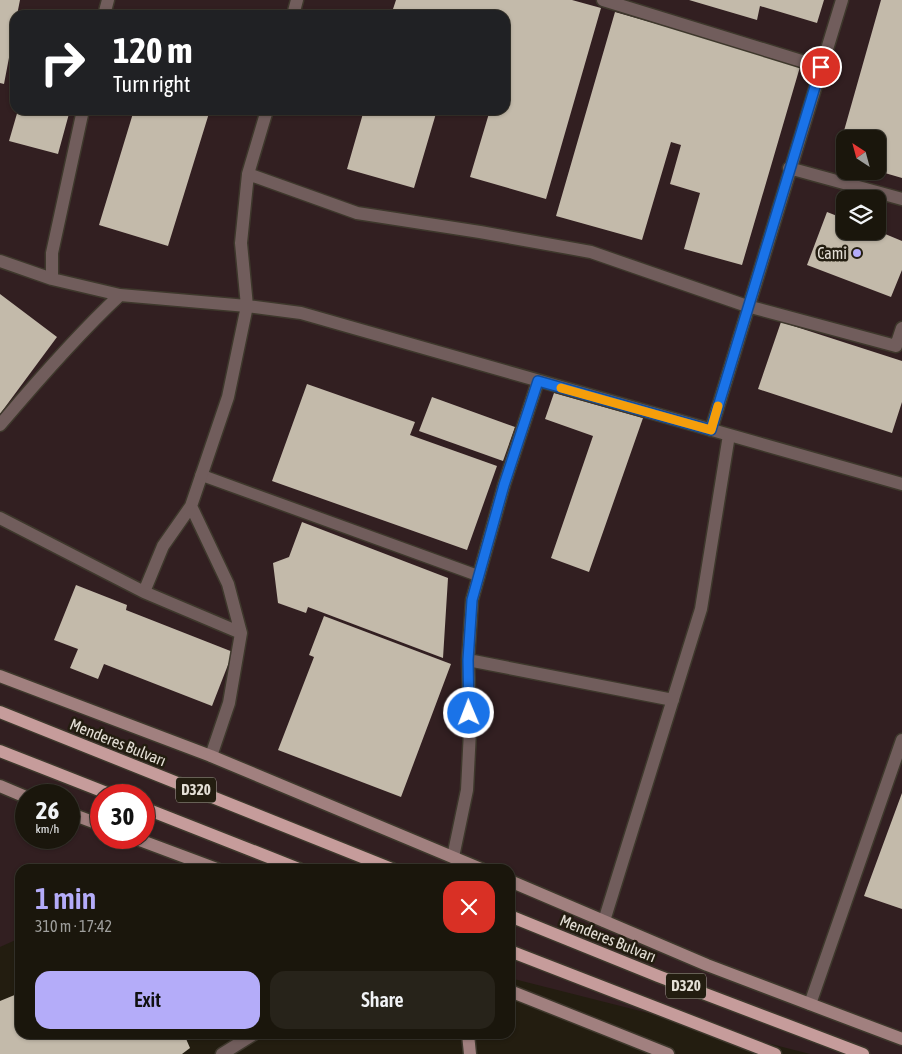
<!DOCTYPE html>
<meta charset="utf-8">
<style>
:root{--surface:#1a160c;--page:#27231a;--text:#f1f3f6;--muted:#9f9f9d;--line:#38352d;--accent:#b4acf9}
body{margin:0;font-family:"Asap Condensed",sans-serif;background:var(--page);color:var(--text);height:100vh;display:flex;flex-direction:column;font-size:19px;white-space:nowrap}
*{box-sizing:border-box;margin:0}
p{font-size:16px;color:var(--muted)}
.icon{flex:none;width:28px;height:28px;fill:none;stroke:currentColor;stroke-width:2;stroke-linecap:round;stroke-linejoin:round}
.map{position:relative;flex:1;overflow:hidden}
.sheet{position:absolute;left:15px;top:864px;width:500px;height:175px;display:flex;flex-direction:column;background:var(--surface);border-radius:15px;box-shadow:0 1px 4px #0004,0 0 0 1px var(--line)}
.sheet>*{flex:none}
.banner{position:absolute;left:10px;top:10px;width:500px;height:105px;border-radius:15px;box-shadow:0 1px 4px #0004,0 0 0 1px var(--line);background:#202124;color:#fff;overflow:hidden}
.needle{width:32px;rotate:324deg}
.controls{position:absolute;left:836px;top:130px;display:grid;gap:10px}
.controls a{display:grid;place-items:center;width:50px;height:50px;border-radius:10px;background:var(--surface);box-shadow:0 1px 4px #0004,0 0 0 1px var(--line);font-size:25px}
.speed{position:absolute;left:15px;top:784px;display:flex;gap:10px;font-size:25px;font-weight:700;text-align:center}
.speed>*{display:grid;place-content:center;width:65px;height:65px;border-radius:50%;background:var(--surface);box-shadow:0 1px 4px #0004,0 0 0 1px var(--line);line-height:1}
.speed small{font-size:12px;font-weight:400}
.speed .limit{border:8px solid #d22;background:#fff;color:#111}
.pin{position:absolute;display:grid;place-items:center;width:42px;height:42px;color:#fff;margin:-21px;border:2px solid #fff;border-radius:50%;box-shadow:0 1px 5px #0007}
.me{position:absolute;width:55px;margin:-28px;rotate:359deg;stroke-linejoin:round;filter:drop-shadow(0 0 4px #0008)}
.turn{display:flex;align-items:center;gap:18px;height:105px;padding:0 20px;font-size:22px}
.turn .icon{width:65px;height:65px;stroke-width:2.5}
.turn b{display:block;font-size:35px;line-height:42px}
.round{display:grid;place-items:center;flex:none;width:52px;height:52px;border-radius:15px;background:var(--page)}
.summary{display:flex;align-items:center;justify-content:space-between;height:85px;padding:0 20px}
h1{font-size:30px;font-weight:600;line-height:38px;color:var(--accent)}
.button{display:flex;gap:10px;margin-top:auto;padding:10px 20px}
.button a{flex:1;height:58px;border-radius:15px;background:var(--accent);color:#111;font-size:20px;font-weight:600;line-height:58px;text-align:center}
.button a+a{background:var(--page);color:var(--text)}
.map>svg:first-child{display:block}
.industrial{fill:#321f21;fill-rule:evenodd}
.building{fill:#c3baaa}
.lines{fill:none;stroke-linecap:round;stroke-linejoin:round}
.lane-casing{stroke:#3e382c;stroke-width:14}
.street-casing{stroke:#3e382c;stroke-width:15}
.secondary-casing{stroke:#3e382c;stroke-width:15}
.primary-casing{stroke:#3e382c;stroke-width:15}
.lane{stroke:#715d5c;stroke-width:11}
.street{stroke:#715d5c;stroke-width:12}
.secondary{stroke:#a1807f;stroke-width:12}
.primary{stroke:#c69c9b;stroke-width:12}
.route-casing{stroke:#114b97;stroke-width:12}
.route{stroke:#1a73e8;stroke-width:9}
.slow{stroke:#f59e0b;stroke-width:9}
.poi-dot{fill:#b4acf9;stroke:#231d10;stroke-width:2}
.labels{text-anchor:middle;stroke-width:5;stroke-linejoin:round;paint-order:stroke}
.shield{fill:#231d10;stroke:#aaa59b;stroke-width:1}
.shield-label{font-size:15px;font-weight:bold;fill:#e4dfd6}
.poi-label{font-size:16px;fill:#e4dfd6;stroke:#231d10;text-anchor:end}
.street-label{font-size:16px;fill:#e4dfd6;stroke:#231d10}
</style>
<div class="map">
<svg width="902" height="1054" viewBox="0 0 902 1054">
<rect width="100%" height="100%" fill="#231d10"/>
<!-- industrial -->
<path class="industrial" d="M0,0H902V1054H810L510,978V869H20V938L0,947ZM15,15H505V110H15ZM845,139H878V171H845ZM845,199H878V231H845ZM26,795H69V838H26ZM101,795H144V838H101Z"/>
<!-- building -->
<path class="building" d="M0,0H20L17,15H15V26L4,84L0,83Z
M396,0H572L601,8L546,199L470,177L490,110H505V15H391Z
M689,0H824L817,23L760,6L757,20Z
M881,0H902V178L878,171V139H845V162L836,159Z
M615,12L742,48L802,60L742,265L684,249L700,193L670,184L681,145L671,142L642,240L556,216Z
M18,110H70L58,154L9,141Z
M134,110H210L168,246L99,225Z
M364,110H437L414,188L347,169Z
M827,212L845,219V231H878L902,241V270L891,297L807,265Z
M0,294L57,337L0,414Z
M781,322L902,361V402L892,433L758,389Z
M307,384L415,422L410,435L497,466L467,550L272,481Z
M554,393L643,418L589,572L551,558L593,436L545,419Z
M432,397L515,427L503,461L419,431Z
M302,522L448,578L443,658L308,607L306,613L278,603L273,563L289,557Z
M76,585L127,605L126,610L233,652L212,706L104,664L98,679L70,668L78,649L54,640Z
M324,616L451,664L401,797L278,750L314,657L309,655Z
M902,793V909L864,896Z
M17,994L20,1001V1034H184L190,1048L182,1054H0V1001Z"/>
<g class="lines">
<defs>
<path id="lane" d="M201,475L479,576"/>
<path id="street" d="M603,0L821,67
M104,15L108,0
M293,15L297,0
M789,168L902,199
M248,174L357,213L480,232L591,252L747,306L896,346L902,328
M0,261L52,279L120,295L247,306L301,313L902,484
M52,279V253L83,110
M0,425C38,380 77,335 120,295
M711,430L842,0
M0,518L144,592L163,546L191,506
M144,592L241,633
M468,660L673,700
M211,756L229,703L241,633L228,584L191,506L228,397L247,306L241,243L248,174L267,110
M453,857L467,790L470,731L468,660L472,600L504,485L538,381
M604,921L701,609L729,435
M810,1004L902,740
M222,1054L254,1034"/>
<path id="secondary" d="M0,676L211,756L481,869
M0,786L26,797
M69,813L101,825
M134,838L217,869
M510,881L707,965L902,1039
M510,991L668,1054
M468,1034L470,1054"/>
<path id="primary" d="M0,712L392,869
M0,751L112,795
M144,808L299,869
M510,916L658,976L863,1054
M510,951L775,1054"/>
</defs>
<!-- lane casing -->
<use href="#lane" class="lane-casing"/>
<!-- street casing -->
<use href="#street" class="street-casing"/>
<!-- secondary casing -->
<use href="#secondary" class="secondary-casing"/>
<!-- primary casing -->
<use href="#primary" class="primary-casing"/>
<!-- lane -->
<use href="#lane" class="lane"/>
<!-- street -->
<use href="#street" class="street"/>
<!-- secondary -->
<use href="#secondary" class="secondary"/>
<!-- primary -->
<use href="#primary" class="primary"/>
</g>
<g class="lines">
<defs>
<path id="route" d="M469,713L468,660L472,600L504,485L538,381L711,430L821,67"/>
</defs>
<!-- route casing -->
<use href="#route" class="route-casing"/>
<!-- route -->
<use href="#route" class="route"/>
<!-- slow -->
<path class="slow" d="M561,388L711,430L718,406"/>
</g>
<!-- markers -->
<circle class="poi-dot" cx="857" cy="253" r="5"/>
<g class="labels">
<!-- shield labels -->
<g class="shield">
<rect x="176" y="777.5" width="40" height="25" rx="4"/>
<rect x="666" y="973.5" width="40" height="25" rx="4"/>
</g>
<g class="shield-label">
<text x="196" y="795">D320</text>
<text x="686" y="991">D320</text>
</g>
<!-- poi labels -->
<g class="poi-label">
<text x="847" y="259">Cami</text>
</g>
<!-- street labels -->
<g class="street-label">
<text transform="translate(118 742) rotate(22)" y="6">Menderes Bulvarı</text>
<text transform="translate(608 938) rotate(22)" y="6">Menderes Bulvarı</text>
</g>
</g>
</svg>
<div class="controls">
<a><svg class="needle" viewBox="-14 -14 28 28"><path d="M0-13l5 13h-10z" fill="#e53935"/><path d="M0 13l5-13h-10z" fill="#9f9f9d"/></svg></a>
<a><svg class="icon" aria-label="layers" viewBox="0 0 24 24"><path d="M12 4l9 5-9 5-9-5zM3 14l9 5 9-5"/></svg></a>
</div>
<div class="speed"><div>26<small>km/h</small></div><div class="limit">30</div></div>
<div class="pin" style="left:821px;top:67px;background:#d93025"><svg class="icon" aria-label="arrive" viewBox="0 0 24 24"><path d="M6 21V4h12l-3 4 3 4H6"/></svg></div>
<svg class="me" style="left:469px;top:713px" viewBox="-20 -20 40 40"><circle r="17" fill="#1a73e8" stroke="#fff" stroke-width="3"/><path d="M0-11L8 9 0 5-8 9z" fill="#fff"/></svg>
<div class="banner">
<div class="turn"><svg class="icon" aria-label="right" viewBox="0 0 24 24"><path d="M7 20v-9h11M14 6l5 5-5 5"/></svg><div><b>120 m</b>Turn right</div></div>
</div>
<section class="sheet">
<div class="summary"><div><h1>1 min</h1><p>310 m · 17:42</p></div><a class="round" style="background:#d93025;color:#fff"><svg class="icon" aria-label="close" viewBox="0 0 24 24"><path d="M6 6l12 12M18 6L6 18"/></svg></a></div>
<div class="button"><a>Exit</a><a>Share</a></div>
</section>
</div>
